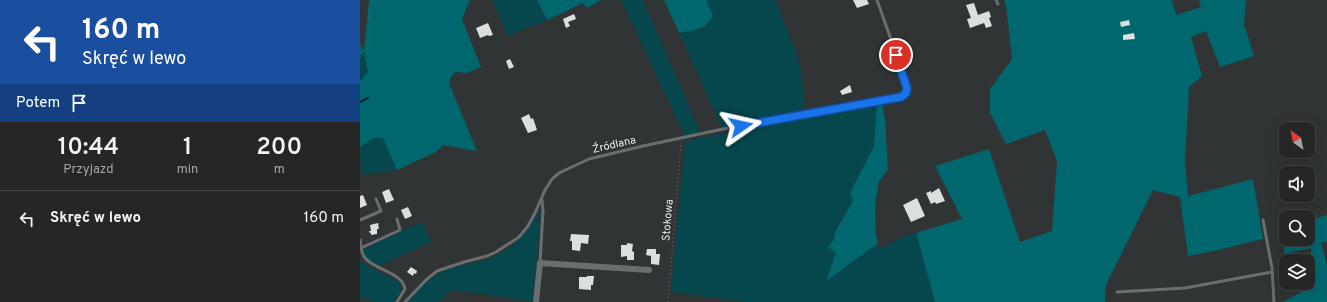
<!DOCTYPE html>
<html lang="pl">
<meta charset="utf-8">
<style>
:root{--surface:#252727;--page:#313333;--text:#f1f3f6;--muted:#a3a5a7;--line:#424444}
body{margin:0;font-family:Overpass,sans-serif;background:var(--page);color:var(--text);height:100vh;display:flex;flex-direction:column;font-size:15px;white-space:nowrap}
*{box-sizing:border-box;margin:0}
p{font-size:13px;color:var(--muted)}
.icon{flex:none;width:22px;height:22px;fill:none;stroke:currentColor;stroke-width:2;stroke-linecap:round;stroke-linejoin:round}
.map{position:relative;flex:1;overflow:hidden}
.panel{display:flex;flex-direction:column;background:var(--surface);width:360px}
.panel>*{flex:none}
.hud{background:#1a4fa0;color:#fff;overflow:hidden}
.needle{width:26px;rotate:327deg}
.controls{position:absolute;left:919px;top:122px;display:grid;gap:8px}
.controls a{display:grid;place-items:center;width:36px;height:36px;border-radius:8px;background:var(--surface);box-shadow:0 4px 16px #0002,0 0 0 1px var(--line);font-size:20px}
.pin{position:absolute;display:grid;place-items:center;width:34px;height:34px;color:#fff;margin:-17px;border:2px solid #fff;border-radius:50%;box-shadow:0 1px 4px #0007}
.me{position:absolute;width:44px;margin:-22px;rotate:79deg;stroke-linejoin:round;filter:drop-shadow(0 0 3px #0008)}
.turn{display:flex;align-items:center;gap:14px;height:84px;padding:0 16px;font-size:18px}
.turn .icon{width:52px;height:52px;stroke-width:2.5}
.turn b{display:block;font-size:28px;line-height:34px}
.then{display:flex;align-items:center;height:38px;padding:0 16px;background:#0003;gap:8px;font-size:15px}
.eta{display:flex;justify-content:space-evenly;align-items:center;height:68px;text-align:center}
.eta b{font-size:24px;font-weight:600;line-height:28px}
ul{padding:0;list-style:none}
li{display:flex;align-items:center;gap:12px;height:56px;padding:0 16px;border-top:1px solid var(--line)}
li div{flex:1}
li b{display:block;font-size:15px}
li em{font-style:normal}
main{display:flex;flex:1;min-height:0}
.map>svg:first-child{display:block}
.green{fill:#05474d}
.forest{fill:#00676f}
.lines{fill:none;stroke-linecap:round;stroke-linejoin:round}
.stream{stroke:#002326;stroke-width:2}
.building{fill:#dbdfdf}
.path{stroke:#6e7171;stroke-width:1;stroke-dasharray:1 3;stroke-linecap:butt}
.lane{stroke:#6a6e6e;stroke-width:3}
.street{stroke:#6a6e6e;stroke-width:6}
.route-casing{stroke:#114b97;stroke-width:10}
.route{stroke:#1a73e8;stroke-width:7}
.labels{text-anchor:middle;stroke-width:4;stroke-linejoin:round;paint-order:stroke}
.street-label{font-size:11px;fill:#e8eaea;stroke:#313434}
</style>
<main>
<section class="panel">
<div class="hud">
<div class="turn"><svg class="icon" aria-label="left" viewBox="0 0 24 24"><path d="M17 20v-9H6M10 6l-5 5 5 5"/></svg><div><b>160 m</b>Skręć w lewo</div></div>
<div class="then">Potem<svg class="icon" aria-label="arrive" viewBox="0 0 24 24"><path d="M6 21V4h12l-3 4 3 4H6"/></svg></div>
</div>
<div class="eta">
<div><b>10:44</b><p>Przyjazd</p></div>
<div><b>1</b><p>min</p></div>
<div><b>200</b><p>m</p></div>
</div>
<ul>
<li><svg class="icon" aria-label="left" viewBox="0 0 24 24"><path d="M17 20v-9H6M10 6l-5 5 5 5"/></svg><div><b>Skręć w lewo</b></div><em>160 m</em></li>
</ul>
</section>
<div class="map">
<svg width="967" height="302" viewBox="0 0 967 302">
<rect width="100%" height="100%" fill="#313434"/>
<!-- green -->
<path class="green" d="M132,0H177L187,20L148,36Z
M261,0H283L340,132L325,136Z
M346,0H415L436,52L442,74L444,111L362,128L319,33L331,31L353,16Z
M4,52L8,72L0,81V56Z
M517,104L514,146L490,193L493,201L475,231V238L468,247L476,253L467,280L518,243L519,249L550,234L556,233L575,302H386L311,292L325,141Z
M13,138H23L37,170L1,175L0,147Z
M181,208L173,301L94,290L86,294L78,302H47C57,292 67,279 79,273C90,267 105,265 118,262C148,255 167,234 181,208Z
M62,222L71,242L19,266C12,262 5,259 3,249Z
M0,260L2,263L39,282C44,291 39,295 33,302H14L0,297Z"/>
<!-- forest -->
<path class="forest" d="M9,0H110L102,19L121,67L107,73L96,72L92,75L89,83L117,151L83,145L76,152L37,170L23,138H13L0,147V81L8,72L4,52L0,56V44L4,51Z
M177,0H241L227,8L223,3L187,20Z
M304,0H346L353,16L345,26L331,31L319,33Z
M644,0H811L817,15L841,7L839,0H886L884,24L894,56L860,67L846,31L831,37L842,76L829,87L825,161L828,196L893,179L903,239L849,252L828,256L820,197L793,190L746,285L745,302H575L556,233L602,219L575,166L629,149L660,242L692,231L697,161L685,130L646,144L630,113V89L652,59L646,5Z
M522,103L525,118L528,170L519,181L515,205L516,234L518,243L466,281L476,253L468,247L475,238V232L493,201L490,193L514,146L517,104Z
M967,215V241L961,243L967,265V302H923L951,287V248L924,254L925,228L926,239H948V221Z"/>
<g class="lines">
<!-- stream -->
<path class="stream" d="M0,102L8,98"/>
</g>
<!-- building -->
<path class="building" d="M493,0H507L509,4L497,8Z
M614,3L618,15L629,11L631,17L629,18L632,26L626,28L624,23L610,28L607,19L611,18L606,5Z
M214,14L216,19L208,22L210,26L206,28L203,19Z
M769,20L770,25L761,27L760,22Z
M128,23L133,35L129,36L128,35L120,38L116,28Z
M774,33L775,39L763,40V35Z
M150,59L154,67L149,69L146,61Z
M490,85L492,92L482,95L480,91Z
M169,114L171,119L173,118L177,130L168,133L161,118Z
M579,188L585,201L576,204L575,202L571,204L566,193L571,191V193Z
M29,189L34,200L26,203L22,192Z
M3,195L7,205L0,208V196Z
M557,198L565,216L551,222L543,205Z
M48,207L52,216L45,219L41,210Z
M18,223L19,229H17V234L11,235V233H10L9,231H11L10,225Z
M211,234L229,235L228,244L221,243L220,251L212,250V241H210Z
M267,243L273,244L272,251L274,252V260H267V256L261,257V245H267Z
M287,249H296V254H300L299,265L291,264V256L286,255Z
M51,267L57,271L56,274L54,273L53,276L47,272Z
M227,276H234L233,285H231V290L219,289V277H227Z"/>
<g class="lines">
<!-- path -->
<path class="path" d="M0,58L6,53L10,43V11L12,0
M308,302L321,143"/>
<!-- lane -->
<path class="lane" d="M636,0L638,4
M0,220L21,211L16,199
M903,220L912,268L914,302
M0,240C1,247 1,253 5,258C15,270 43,273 45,289L37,302
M1,248L40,230L37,219
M180,263L183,211L182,200
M757,292L825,288L912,272
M45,302L66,280L77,271L104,262L127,256L136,252L159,237L168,226L175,213L185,190L192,179L199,173L229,159L283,146L396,122L541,97C546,92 547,89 546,82L517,0"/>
<!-- street -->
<path class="street" d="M176,302L180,263L289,270"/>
</g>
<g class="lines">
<defs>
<path id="route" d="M381,126L541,97L546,93L547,88L536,55"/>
</defs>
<!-- route casing -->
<use href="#route" class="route-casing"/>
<!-- route -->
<use href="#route" class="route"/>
</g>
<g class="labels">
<!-- street labels -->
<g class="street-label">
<text transform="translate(254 144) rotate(-13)" y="4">Źródlana</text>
<text transform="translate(307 220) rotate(-85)" y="4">Stokowa</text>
</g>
</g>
</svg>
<div class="controls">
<a><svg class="needle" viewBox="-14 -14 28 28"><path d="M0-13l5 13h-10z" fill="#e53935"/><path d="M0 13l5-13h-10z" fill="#a3a5a7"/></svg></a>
<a><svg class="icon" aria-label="sound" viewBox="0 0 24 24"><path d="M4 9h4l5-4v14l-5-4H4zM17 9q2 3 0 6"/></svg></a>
<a><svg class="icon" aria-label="search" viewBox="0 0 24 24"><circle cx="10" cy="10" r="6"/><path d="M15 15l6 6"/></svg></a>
<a><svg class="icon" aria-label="layers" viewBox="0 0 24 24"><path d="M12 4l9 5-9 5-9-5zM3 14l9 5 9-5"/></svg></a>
</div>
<div class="pin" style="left:536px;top:55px;background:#d93025"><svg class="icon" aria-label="arrive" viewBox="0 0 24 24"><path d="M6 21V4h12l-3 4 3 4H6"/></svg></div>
<svg class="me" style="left:381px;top:126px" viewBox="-20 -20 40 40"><path d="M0-17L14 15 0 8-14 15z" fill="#1a73e8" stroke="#fff" stroke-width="4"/></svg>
</div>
</main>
